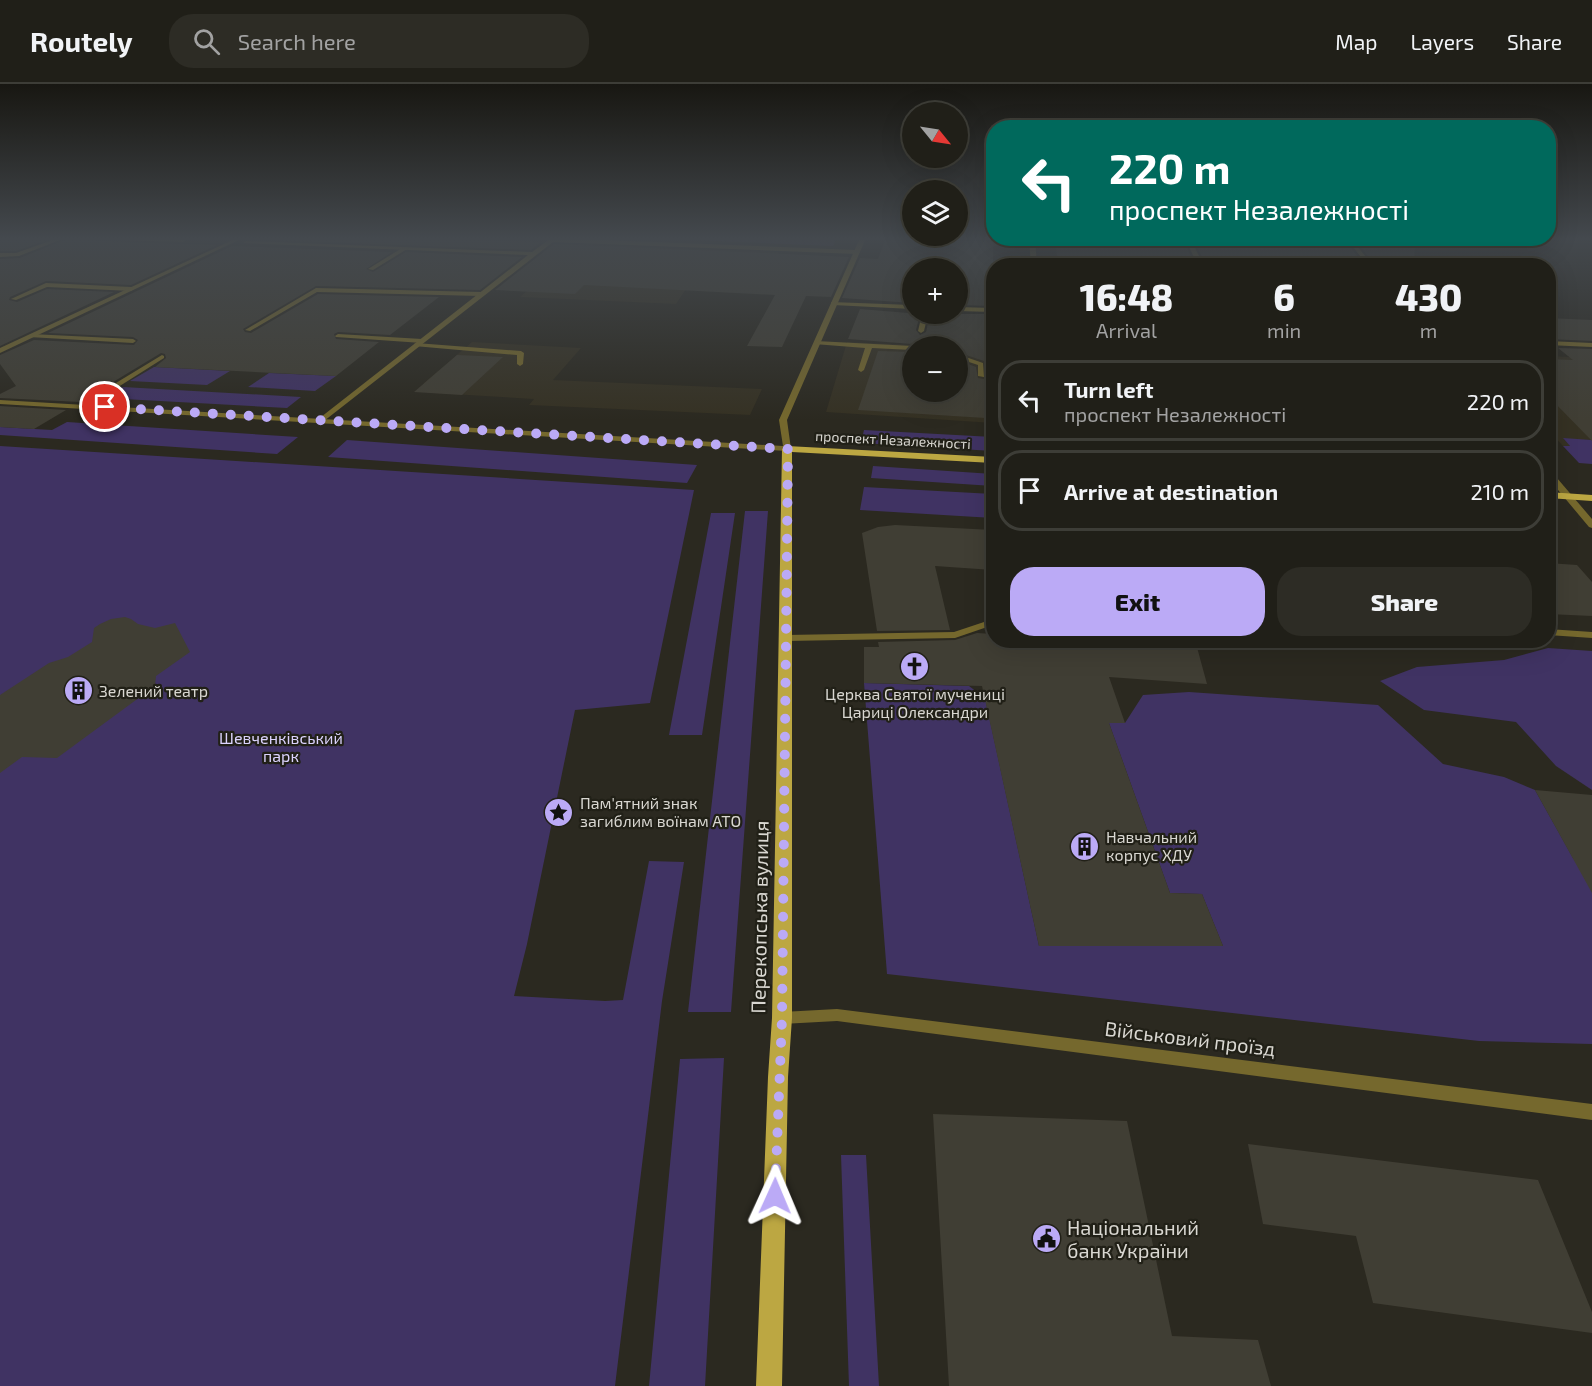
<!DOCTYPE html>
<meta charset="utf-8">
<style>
:root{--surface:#201f18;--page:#2d2c25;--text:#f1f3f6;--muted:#a2a2a2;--line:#3d3d37;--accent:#bbaaf6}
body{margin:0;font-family:"Exo 2",sans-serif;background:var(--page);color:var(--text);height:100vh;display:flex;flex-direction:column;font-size:22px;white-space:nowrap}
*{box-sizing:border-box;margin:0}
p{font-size:20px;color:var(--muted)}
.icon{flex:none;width:33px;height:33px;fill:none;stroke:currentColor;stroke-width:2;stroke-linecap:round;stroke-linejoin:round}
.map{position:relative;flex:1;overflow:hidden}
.side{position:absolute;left:986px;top:174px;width:570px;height:390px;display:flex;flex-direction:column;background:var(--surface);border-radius:24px;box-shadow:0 6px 24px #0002,0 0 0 2px var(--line)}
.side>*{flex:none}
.banner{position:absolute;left:986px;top:36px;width:570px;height:126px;border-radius:24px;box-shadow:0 6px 24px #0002,0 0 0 2px var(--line);background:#00695c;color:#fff;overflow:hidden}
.needle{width:39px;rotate:120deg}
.tools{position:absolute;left:902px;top:18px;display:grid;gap:12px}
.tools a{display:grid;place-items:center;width:66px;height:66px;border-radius:50%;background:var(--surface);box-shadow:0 6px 24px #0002,0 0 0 2px var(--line);font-size:30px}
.pin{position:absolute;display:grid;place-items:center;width:51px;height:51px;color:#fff;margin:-26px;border:3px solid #fff;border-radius:50%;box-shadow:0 2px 6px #0007}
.me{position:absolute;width:66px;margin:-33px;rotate:1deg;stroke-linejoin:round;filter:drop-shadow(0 0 4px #0008)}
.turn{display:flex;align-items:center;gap:21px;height:126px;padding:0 24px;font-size:27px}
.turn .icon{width:78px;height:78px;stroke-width:2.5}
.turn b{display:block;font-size:42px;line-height:51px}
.eta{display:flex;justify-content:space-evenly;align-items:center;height:102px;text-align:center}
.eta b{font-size:36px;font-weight:800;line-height:42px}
.cta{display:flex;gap:12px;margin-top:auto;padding:12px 24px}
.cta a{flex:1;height:69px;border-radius:24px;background:var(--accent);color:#111;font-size:24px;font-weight:800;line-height:69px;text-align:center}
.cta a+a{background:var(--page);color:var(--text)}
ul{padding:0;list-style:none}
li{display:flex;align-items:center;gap:18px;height:81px;margin:0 12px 9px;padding:0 12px;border:3px solid var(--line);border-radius:24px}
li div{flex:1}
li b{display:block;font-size:22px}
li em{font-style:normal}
header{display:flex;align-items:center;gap:36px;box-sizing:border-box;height:84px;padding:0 30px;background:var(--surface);border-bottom:2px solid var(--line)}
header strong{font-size:28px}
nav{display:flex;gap:33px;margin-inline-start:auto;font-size:21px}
.search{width:420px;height:54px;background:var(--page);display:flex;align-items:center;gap:15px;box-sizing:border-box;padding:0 21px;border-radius:24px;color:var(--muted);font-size:22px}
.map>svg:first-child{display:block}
.built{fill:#353123}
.green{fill:#403363}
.building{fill:#403e34}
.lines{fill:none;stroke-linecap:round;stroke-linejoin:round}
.service{fill:#75682d;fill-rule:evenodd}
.pedestrian{fill:#75682d;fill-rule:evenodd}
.minor{fill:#75682d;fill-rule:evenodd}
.tertiary{fill:#75682d;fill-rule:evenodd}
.primary{fill:#bca742;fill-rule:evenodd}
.route{stroke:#bbaaf6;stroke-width:10;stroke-dasharray:0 18}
.labels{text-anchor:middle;stroke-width:4.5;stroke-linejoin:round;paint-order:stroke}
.far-street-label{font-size:14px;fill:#d9d7d1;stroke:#212017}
.poi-label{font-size:16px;fill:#d9d7d1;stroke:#212017;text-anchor:start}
.park-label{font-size:16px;fill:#dcd3fe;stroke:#212017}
.near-street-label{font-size:20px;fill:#d9d7d1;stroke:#212017}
.near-poi-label{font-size:20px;fill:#d9d7d1;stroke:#212017;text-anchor:start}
</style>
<header>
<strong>Routely</strong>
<div class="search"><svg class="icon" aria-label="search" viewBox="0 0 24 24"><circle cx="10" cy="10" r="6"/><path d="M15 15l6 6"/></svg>Search here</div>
<nav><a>Map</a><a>Layers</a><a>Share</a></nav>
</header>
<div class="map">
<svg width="1592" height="1302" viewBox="0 0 1592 1302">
<rect width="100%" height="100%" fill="#2b2920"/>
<!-- built -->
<path class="built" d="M580,160L779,168L754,209L686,205L676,220L520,213Z
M949,234L993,237V339L826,328L847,258L936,262H912V308H957V262H944Z
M472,258L581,264L553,296L762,305L750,331L529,321L534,315L435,309L423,305L424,299Z
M1548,272L1592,274V356L1564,355L1571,363L1563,362L1548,346Z"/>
<!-- green -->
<path class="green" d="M649,154H837L833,162Z
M154,283L230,287L207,301L130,297Z
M269,289L336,292L315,307L248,303Z
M123,303L301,313L287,324L105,314Z
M67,338L298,353L277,370L0,351V343L52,346Z
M864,346L993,353V367L861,359Z
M1563,354L1592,356V380L1579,379L1563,362H1570Z
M347,356L697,381L687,399L328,373Z
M0,362L694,406L650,619L575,626L527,860L514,912L605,917L623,916L649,777L684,778L662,917L615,1302H0Z
M873,382L993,390V402L871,394Z
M864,403L993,410V434L860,426Z
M745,427H768L731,928H688Z
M711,429H735L702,651H669Z
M1548,564L1592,567V706L1556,682L1516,638L1424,626L1380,597L1417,583L1504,576Z
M864,599L969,602L985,614L1039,862H1223L1202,810L1170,809L1109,639H1125L1143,611L1189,608L1378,621L1443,680L1504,693L1535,706L1573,774L1592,777V960L1479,957L887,890Z
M724,974L705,1302H649L680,975Z
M841,1071H866L879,1302H849Z"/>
<!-- building -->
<path class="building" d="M0,154H31L50,155L16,167H0Z
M275,154H382L541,158L531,166L271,156Z
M886,154L993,158V222L957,221V184H912V219L842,214L860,174L878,175Z
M1055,154H1183L1195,182H1058Z
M1193,154L1344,155L1365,182H1206Z
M67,155L122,158L217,161L131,201L46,197L10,213L9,216L17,218L47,205L114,208L0,262V175L20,174Z
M1355,155L1415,158L1414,182H1375Z
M554,160L764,169L849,173L831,213L806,212L782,263L747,262L775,211L584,201L575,210L495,206Z
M232,162L392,168L366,185L373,188L406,168L522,173L480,206L316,202L243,245L245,248L251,249L318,210L439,213L390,251L338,248L334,250L336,255L379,258L336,292L155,283L166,274L165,270L161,269L80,318L0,314V310L16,302L0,280V271L34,256L134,261L138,256L133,253L48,249Z
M860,225L920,230L916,246L920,251L926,248L930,230H993V273H990L985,334L858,326L878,267L912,268V308H957V276L976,283L978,294L984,295L986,293L984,277L957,268V262H914L912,260L848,255Z
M1548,234L1592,236V257L1548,255Z
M1558,264L1592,265V357L1548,312V275L1573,276Z
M457,271L503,273L462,311L414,308Z
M0,322L66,326L34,345L0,343Z
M895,441L993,446V486L935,482L950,546L877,547L862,449L878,443Z
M1548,479L1577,481L1592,498V532L1548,530Z
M125,533L131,535L138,540L155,544L175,539L190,568L156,592L155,602L57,674L22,673L0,689V611L49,579L68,573L92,558L94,544L100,540L111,535Z
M977,549L993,550V556H1195L1207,600L1109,593L1125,639H1109L1170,809L1202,810L1223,862H1039L982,602L864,599V563H879L878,558L955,556Z
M1535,706L1592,711V809Z
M933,1030L1127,1037L1172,1252L1258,1256L1271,1302H949Z
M1248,1060L1538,1096L1592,1228V1249L1373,1219L1356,1152L1263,1140Z"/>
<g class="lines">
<!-- service -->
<path class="service" d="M58,154H65L19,172L0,173V169H16Z
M402,164L407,165L373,186L368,185Z
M46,199L131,203L134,205L131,207L47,203L16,216L11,215Z
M316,204L481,208L484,210L481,212L317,208L250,247L245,246Z
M922,230H928L924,247L921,249L918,247Z
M31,250L133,255L136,257L133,259L29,253L28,252Z
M338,250L422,255L425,257L422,259L336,253L335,252Z
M816,257L912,262H914H912V266L872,264L864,286L861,288L858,286L865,264L814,260V258Z
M416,259L521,267L524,269L523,280L520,282L517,280V271L414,262V260Z
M957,270L983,279L984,293L978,292V281L957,274Z
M162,271L164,272V274L85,324L78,322Z
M993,535V541L955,554L786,557L781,554L786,551L954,548Z
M1548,545L1592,548V554L1548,551Z"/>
<!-- pedestrian -->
<path class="pedestrian" d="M237,154H243L0,269V264Z"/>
<!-- minor -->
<path class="minor" d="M120,154H183L186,156L183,158L122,156Z
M551,154L857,166L860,168L857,170L553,158L324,337H321V333L528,171L243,159L246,157L532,168Z
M1029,154H1035L1037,182H1031Z
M1185,154H1190L1204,182H1198Z
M1346,154H1351L1373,182H1368Z
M831,218L912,221V225L833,221Z
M957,223L993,224V228L957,227Z
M1548,257L1592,259V263L1548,261Z
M1548,386L1551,387L1592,435V444L1589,443L1548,394Z
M837,925L1592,1020V1036L837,937L782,940L776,939L774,934L776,929L782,928Z"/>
<!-- tertiary -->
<path class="tertiary" d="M860,154H866L787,336L791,365L787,367L0,320V316L783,362L779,336Z"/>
<!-- primary -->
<path class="primary" d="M787,362L993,373V379L792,368V934L788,993L782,1302H756L768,993L772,934L782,365Z
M1548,408L1592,411V417L1548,414Z"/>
</g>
<!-- sky -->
<linearGradient id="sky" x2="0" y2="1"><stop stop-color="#181712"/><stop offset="0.46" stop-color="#44494e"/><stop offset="1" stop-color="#44494e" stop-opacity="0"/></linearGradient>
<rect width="1592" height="336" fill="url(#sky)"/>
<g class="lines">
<!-- route -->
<path class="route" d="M105,323L788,365L782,934L775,1112"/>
</g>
<!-- icons -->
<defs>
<symbol id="church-disc" viewBox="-11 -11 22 22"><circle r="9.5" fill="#bbaaf6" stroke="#212017"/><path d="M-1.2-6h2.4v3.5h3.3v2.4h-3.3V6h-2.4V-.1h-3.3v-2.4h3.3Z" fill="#111"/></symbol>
<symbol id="building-disc" viewBox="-11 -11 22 22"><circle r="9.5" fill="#bbaaf6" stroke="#212017"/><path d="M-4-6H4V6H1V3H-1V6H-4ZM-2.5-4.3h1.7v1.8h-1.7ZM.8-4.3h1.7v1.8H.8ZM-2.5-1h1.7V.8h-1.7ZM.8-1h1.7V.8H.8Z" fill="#111"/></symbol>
<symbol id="sight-disc" viewBox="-11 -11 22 22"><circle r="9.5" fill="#bbaaf6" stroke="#212017"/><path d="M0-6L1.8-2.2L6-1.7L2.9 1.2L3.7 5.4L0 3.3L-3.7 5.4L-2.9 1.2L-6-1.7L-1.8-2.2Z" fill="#111"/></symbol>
<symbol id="civic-disc" viewBox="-11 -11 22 22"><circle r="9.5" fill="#bbaaf6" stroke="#212017"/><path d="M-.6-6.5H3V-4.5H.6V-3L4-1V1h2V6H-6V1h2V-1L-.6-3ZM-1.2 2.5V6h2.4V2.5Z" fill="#111"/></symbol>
</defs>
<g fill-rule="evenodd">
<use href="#church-disc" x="898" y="566" width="33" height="33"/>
<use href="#building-disc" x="62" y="590" width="33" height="33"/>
<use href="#sight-disc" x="542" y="712" width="33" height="33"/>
<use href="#building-disc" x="1068" y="746" width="33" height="33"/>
<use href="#civic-disc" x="1030" y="1138" width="33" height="33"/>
</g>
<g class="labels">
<!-- far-street labels -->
<g class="far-street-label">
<text transform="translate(893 356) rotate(3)" y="5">проспект Незалежності</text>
</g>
<!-- poi labels -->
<g class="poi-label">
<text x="99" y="613">Зелений театр</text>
<text x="915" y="616" text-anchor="middle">Церква Святої мучениці<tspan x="915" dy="18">Цариці Олександри</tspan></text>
<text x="580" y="725">Пам'ятний знак<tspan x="580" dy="18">загиблим воїнам АТО</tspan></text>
<text x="1106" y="759">Навчальний<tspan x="1106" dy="18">корпус ХДУ</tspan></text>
</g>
<!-- park labels -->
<g class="park-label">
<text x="281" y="660">Шевченківський<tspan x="281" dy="18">парк</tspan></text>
</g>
<!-- near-street labels -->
<g class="near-street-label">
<text transform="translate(760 833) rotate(-89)" y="7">Перекопська вулиця</text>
<text transform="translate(1190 955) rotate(7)" y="7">Військовий проїзд</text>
</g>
<!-- near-poi labels -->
<g class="near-poi-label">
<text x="1067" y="1151">Національний<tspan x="1067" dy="23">банк України</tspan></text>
</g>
</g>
</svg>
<div class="tools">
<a><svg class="needle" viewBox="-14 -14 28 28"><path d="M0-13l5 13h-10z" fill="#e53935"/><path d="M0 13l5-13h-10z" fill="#a2a2a2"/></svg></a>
<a><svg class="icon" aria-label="layers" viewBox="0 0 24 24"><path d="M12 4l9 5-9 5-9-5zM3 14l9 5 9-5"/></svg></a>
<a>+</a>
<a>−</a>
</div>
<div class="pin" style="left:105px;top:323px;background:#d93025"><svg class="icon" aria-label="arrive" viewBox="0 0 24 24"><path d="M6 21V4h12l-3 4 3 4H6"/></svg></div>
<svg class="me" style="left:775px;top:1112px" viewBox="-20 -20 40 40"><path d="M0-17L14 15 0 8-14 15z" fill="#bbaaf6" stroke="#fff" stroke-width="4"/></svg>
<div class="banner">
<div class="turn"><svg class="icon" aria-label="left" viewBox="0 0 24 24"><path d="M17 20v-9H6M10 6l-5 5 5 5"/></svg><div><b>220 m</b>проспект Незалежності</div></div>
</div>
<section class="side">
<div class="eta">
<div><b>16:48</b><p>Arrival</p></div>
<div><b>6</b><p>min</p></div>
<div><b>430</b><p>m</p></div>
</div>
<ul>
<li><svg class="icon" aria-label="left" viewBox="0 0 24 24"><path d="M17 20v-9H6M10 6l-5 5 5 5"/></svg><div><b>Turn left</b><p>проспект Незалежності</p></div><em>220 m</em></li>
<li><svg class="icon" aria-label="arrive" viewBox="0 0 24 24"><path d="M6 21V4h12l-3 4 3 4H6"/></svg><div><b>Arrive at destination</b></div><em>210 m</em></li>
</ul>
<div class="cta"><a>Exit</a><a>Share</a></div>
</section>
</div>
